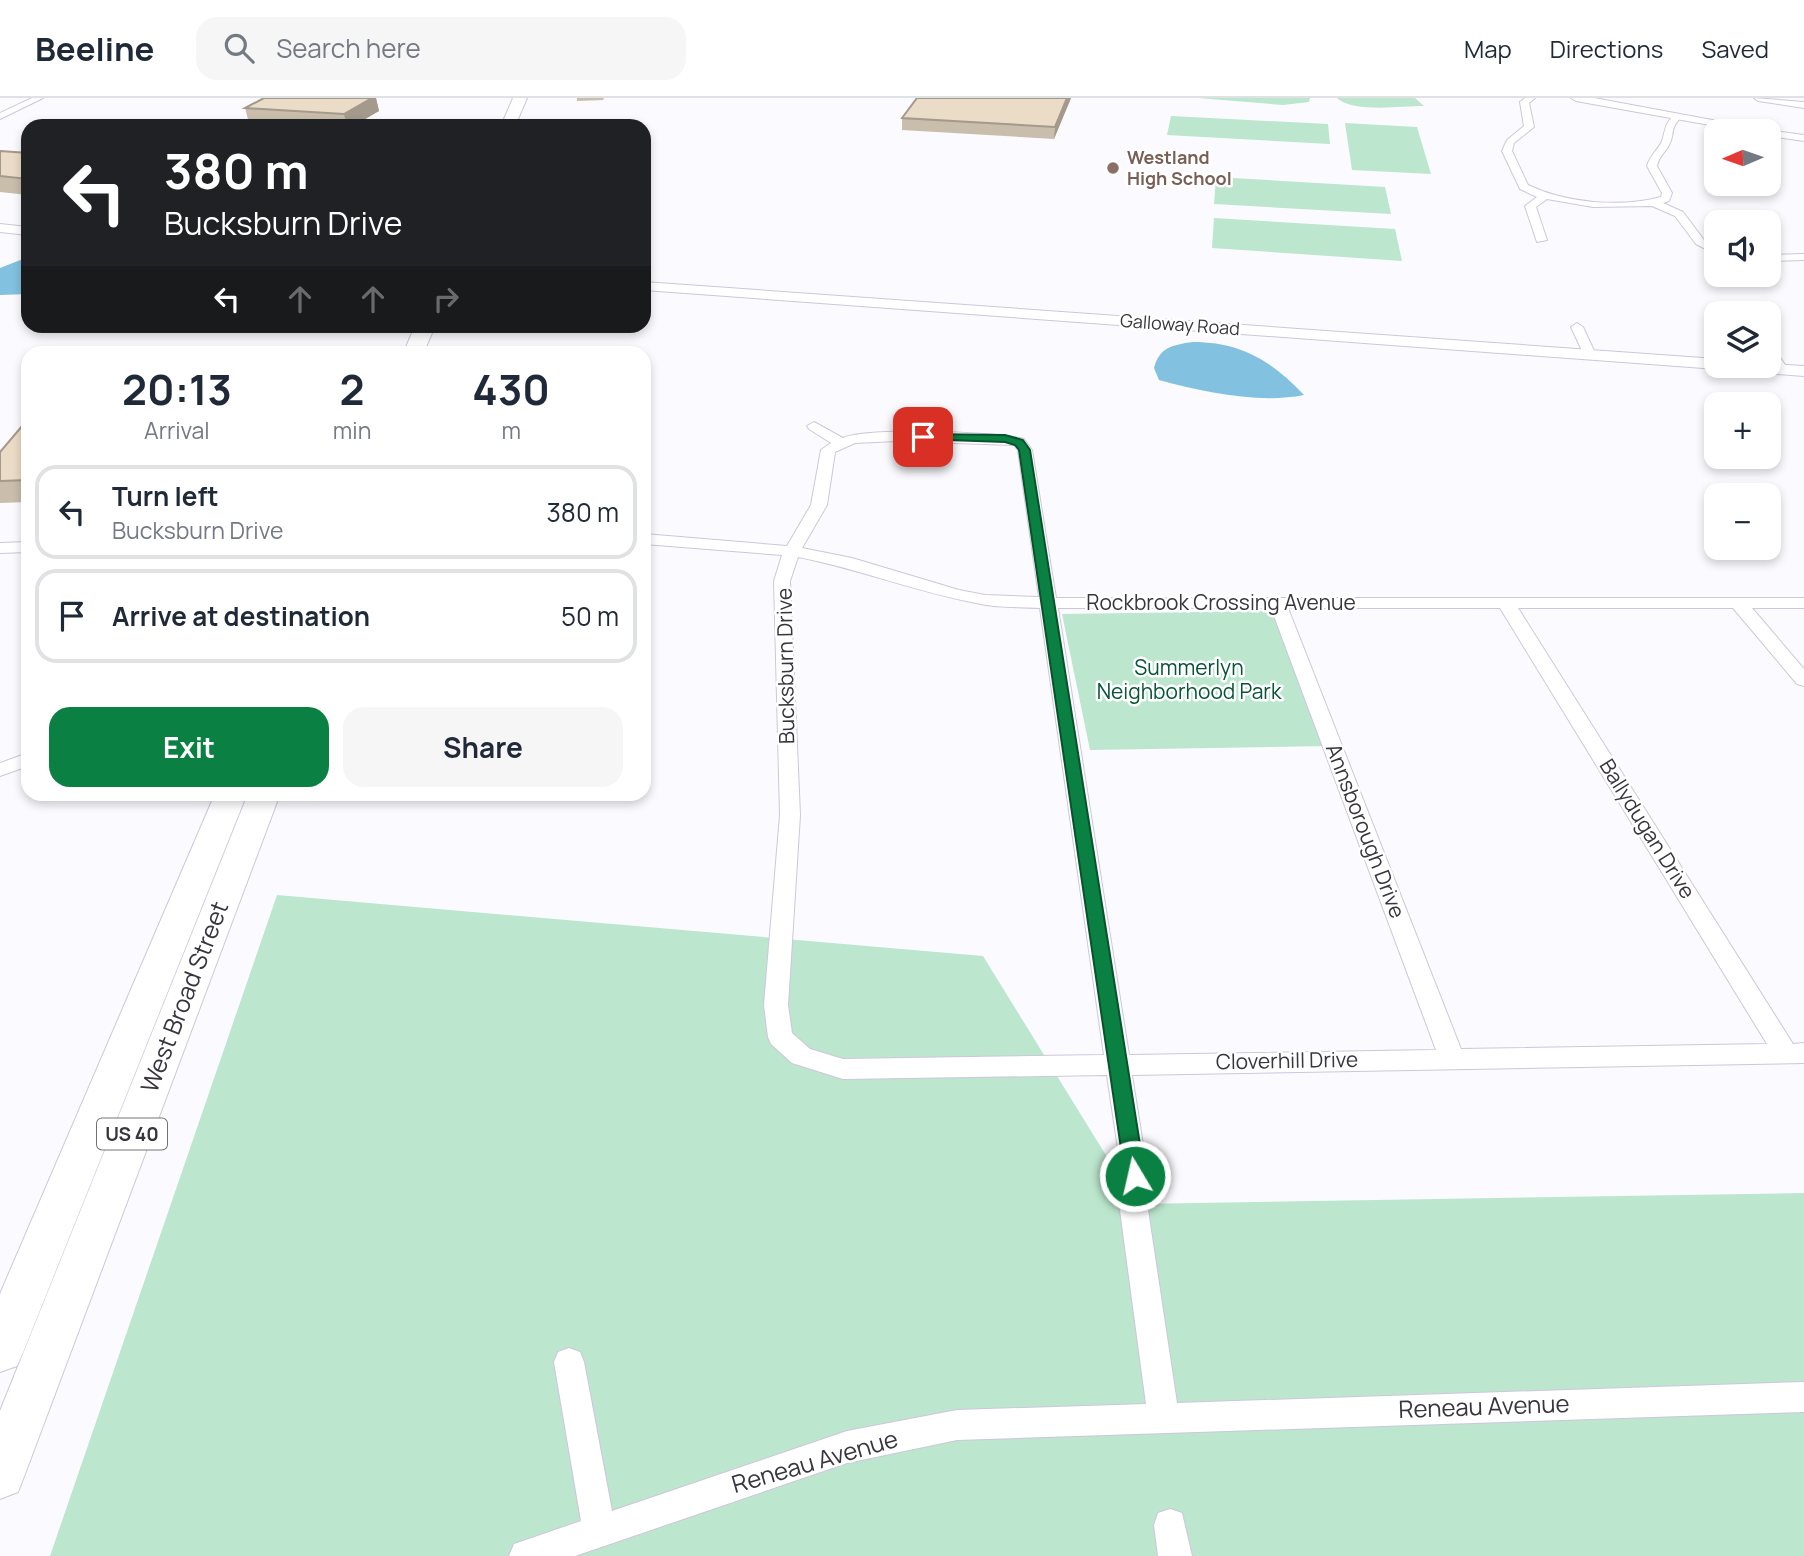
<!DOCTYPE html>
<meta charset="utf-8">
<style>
:root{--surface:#fff;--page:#f6f6f7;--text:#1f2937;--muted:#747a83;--line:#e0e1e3;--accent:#0b8043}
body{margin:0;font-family:Manrope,sans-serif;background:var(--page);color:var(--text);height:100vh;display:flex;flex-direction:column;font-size:26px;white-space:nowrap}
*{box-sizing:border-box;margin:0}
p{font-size:23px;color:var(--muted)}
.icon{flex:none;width:38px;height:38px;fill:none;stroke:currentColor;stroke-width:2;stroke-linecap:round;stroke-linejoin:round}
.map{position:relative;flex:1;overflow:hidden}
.side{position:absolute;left:21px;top:248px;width:630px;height:455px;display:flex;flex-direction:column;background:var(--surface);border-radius:21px;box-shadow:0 4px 10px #0003}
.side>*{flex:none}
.top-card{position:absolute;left:21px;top:21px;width:630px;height:214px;border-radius:21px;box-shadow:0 4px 10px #0003;background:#202124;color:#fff;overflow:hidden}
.needle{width:46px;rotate:268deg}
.controls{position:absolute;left:1704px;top:21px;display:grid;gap:14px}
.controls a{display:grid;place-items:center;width:77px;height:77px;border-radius:14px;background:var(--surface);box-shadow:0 4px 10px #0003;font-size:35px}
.pin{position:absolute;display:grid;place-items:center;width:60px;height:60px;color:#fff;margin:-30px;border-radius:14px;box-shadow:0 4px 10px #0006}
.me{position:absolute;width:77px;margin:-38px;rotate:351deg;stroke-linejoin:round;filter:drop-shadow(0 0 5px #0008)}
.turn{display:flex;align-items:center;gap:24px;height:147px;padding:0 28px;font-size:32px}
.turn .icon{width:91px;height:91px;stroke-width:2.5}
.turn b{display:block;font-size:49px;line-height:60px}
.lanes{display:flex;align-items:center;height:66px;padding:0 28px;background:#0003;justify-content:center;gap:35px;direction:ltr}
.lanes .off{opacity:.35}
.eta{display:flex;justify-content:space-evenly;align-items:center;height:119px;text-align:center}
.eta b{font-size:42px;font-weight:700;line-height:49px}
.cta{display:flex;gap:14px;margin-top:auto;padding:14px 28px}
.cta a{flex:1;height:80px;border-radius:21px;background:var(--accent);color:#fff;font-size:28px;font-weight:700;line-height:80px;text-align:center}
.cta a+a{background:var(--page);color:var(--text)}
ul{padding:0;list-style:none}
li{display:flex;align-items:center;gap:21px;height:94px;margin:0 14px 10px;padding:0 14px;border:4px solid var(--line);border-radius:21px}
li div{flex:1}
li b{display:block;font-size:26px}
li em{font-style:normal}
header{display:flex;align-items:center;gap:42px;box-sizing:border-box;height:98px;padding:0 35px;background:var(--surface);border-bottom:2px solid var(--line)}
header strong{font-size:33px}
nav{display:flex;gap:38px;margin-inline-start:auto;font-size:24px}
.search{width:490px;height:63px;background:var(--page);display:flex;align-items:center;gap:18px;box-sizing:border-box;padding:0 24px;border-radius:21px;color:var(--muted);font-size:26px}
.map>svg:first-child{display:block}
.green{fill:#bce6ce}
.water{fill:#82c1df}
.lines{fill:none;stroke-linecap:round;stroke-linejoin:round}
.minor-casing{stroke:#cec6dd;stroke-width:2}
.tertiary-casing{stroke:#cec6dd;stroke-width:2}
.primary-casing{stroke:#cec6dd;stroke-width:2}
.minor{fill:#fff;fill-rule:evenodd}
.tertiary{fill:#fff;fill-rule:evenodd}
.primary{fill:#fff;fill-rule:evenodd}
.wall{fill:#c9bdab}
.shaded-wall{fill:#a49a8b}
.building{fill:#eadcc7;stroke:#a49a8b;stroke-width:2}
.route{fill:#0b8043;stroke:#07532c;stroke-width:2}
.education-dot{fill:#8d6e63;stroke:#fff;stroke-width:2.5}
.labels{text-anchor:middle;stroke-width:5;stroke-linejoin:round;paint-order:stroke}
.far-education-label{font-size:18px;font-weight:bold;fill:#785e54;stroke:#fff;text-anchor:start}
.far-street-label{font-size:18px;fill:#38353e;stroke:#fff}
.shield{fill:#fff;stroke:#747278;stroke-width:2}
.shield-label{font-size:19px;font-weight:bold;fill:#38353e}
.street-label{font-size:21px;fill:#38353e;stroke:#fff}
.park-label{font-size:21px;fill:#075436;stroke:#fff}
.near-street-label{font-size:24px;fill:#38353e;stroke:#fff}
</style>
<header>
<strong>Beeline</strong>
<div class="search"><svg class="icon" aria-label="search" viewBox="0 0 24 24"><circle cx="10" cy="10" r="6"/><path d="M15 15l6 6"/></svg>Search here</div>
<nav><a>Map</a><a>Directions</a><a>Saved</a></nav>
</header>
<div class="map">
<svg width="1804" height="1458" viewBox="0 0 1804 1458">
<rect width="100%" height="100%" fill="#fbfafe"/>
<!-- green -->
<path class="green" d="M1198,0H1310L1309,4L1283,7Z
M1337,0H1415L1424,8C1401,8 1353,15 1337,0Z
M1171,18L1328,26L1330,46L1167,37Z
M1345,25L1417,29L1431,76L1352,72Z
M1216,79L1385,89L1391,116L1214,106Z
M1214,120L1395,131L1402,163L1212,150Z
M1273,513L1329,648L1090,652L1062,516Z
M277,797L983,858L1136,1106L1804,1095V1458H50Z"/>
<!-- water -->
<path class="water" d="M28,159V196L0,197V170Z
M1193,244C1241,244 1272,263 1304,297C1259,306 1204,294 1159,282L1154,270C1160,249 1172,247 1193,244Z"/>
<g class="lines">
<defs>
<path id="minor" d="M32,0H43L0,21V15Z
M1525,0H1535L1529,5L1534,29L1514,45L1512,53L1528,87C1565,105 1621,110 1661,99L1662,95L1647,68C1650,57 1658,52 1662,43C1666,31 1664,27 1674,17H1680L1681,19C1668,34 1676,34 1669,47C1665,55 1659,58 1657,68L1672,95L1669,103L1663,105L1683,114L1704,142L1717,149V157L1696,146L1675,118L1652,108L1593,109L1547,101L1536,109L1547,142L1537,144L1525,108L1537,99L1520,91L1502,53L1507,42L1524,28L1520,4Z
M1754,0L1804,4V10L1758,3Z
M1804,156V162L1769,163V157Z
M1577,225L1583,229L1596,257L1595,260L1590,261L1584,257L1571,229Z
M1769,250L1774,251L1788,271L1786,274H1776L1769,264Z
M814,324L843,340C868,329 996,334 1024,341L1032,352L1056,500H1804V510H1752L1804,571V588L1797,586L1733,510H1518L1793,946L1804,945V965L1132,977L1148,1078L1145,1086L1135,1089L1125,1086L1122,1078L1107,977L843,981L792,965L771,946L768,939L764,907L780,717L774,483L782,457L644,446V436L787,448L811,407L821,352L831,345L809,331L807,328ZM896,343L1014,347L1018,352L1039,499L985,497L959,492L852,460L802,450L827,407L835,354L855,345ZM798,459C860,471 919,495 981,506C1000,510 1021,509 1040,510L1104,957L843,961L810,951L792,935L788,907L800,717L790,483ZM1058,510H1271L1436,952L1129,957ZM1288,510H1500L1767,946L1461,951Z
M28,444V454L0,455V445Z
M28,655V668L0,678V665Z
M1134,1100L1144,1104L1148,1112L1177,1305L1804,1284V1314L957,1342L847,1365L575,1458H509L514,1446L581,1423L554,1264L558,1254L569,1250L580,1254L584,1264L612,1413L847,1333L957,1312L1146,1306L1120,1112L1124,1104Z
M1170,1411L1182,1415L1192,1458H1158L1154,1427L1158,1415Z"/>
<path id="tertiary" d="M1571,0H1594L1766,32L1804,37V43L1769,38V33H1743L1576,3Z
M0,126L28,129V137L0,134Z
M644,184L1717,261V268H1724L1717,271L644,192Z
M1769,266L1804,268V278L1735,273L1727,268H1769Z"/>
<path id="primary" d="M513,0H527L515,28H501Z
M415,228H435L423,256H403Z
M215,696H247L24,1252L17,1268L0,1274V1196Z
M248,696H280L25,1376L18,1394L0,1401V1313Z"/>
</defs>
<!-- minor casing -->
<use href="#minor" class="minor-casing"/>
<!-- tertiary casing -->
<use href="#tertiary" class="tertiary-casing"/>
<!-- primary casing -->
<use href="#primary" class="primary-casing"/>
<!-- minor -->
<use href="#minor" class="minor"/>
<!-- tertiary -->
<use href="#tertiary" class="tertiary"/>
<!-- primary -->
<use href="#primary" class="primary"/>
</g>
<!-- wall -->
<path class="wall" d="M264,0H376L379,13L353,28H299L249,25L245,10Z
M577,0H604L603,2L577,3Z
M1071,0L1054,41L902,32V20Z
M0,53L28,55V97L0,94Z
M28,321V404L0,405V354Z"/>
<!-- shaded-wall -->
<path class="shaded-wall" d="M372,0H376L379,13L353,28H347L344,16Z
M1067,0H1071L1054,41L1055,29Z"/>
<!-- building -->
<path class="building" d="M264,0H372L344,16L245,10Z
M917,0H1067L1055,29L902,20Z
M0,53L28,55V81L0,78Z
M28,321V382L0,383V354Z"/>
<!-- route -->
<path class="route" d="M923,336L1005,337L1023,342L1030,352L1145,1078L1142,1084L1135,1087L1128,1084L1125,1078L1019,352L1015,347L1005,344L919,341V337Z"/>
<!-- markers -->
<circle class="education-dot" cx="1113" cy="70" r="7"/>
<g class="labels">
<!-- far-education labels -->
<g class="far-education-label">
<text x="1127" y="66">Westland<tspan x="1127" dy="21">High School</tspan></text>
</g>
<!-- far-street labels -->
<g class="far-street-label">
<text transform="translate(1180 227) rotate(4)" y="6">Galloway Road</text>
</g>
<!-- shield labels -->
<rect class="shield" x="97" y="1020.5" width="70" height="31" rx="5"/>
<g class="shield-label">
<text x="132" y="1043">US 40</text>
</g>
<!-- street labels -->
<g class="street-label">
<text x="1221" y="512">Rockbrook Crossing Avenue</text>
<text transform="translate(786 568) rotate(-91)" y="7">Bucksburn Drive</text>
<text transform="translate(1647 731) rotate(58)" y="7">Ballydugan Drive</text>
<text transform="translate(1365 733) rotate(69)" y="7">Annsborough Drive</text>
<text transform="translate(1287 963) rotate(-1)" y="7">Cloverhill Drive</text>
</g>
<!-- park labels -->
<g class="park-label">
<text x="1189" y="577">Summerlyn<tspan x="1189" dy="24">Neighborhood Park</tspan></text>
</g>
<!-- near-street labels -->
<g class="near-street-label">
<text transform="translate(185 899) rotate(-69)" y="8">West Broad Street</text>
<text transform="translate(1484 1309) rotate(-2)" y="8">Reneau Avenue</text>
<text transform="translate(815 1364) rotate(-16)" y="8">Reneau Avenue</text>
</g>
</g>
</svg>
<div class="controls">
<a><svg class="needle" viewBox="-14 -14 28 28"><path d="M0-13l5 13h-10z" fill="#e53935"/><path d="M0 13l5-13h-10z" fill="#747a83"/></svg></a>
<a><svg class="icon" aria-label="sound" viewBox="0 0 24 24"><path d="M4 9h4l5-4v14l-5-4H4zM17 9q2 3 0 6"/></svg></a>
<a><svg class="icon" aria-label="layers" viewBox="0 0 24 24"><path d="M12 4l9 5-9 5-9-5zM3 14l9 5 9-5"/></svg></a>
<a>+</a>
<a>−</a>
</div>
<div class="pin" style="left:923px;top:339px;background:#d93025"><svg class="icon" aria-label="arrive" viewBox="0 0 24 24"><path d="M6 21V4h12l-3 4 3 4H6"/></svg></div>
<svg class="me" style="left:1135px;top:1078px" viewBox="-20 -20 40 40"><circle r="17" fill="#0b8043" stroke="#fff" stroke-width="3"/><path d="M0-11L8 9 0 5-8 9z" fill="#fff"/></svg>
<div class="top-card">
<div class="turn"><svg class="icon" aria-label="left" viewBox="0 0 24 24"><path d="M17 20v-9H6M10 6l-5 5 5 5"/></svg><div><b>380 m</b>Bucksburn Drive</div></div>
<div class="lanes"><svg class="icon" aria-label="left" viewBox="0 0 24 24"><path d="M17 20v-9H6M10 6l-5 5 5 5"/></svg><svg class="icon off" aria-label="ahead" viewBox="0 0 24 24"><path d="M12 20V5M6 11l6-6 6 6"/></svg><svg class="icon off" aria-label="ahead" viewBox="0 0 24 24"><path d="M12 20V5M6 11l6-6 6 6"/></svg><svg class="icon off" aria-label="right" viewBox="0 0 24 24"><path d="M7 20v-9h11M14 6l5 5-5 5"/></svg></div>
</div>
<section class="side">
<div class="eta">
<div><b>20:13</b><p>Arrival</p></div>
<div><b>2</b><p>min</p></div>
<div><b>430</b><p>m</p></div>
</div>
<ul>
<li><svg class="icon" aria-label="left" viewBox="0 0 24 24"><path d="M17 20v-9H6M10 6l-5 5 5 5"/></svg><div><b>Turn left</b><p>Bucksburn Drive</p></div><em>380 m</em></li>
<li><svg class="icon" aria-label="arrive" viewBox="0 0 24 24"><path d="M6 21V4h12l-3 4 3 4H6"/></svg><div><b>Arrive at destination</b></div><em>50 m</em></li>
</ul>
<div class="cta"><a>Exit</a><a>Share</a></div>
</section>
</div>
